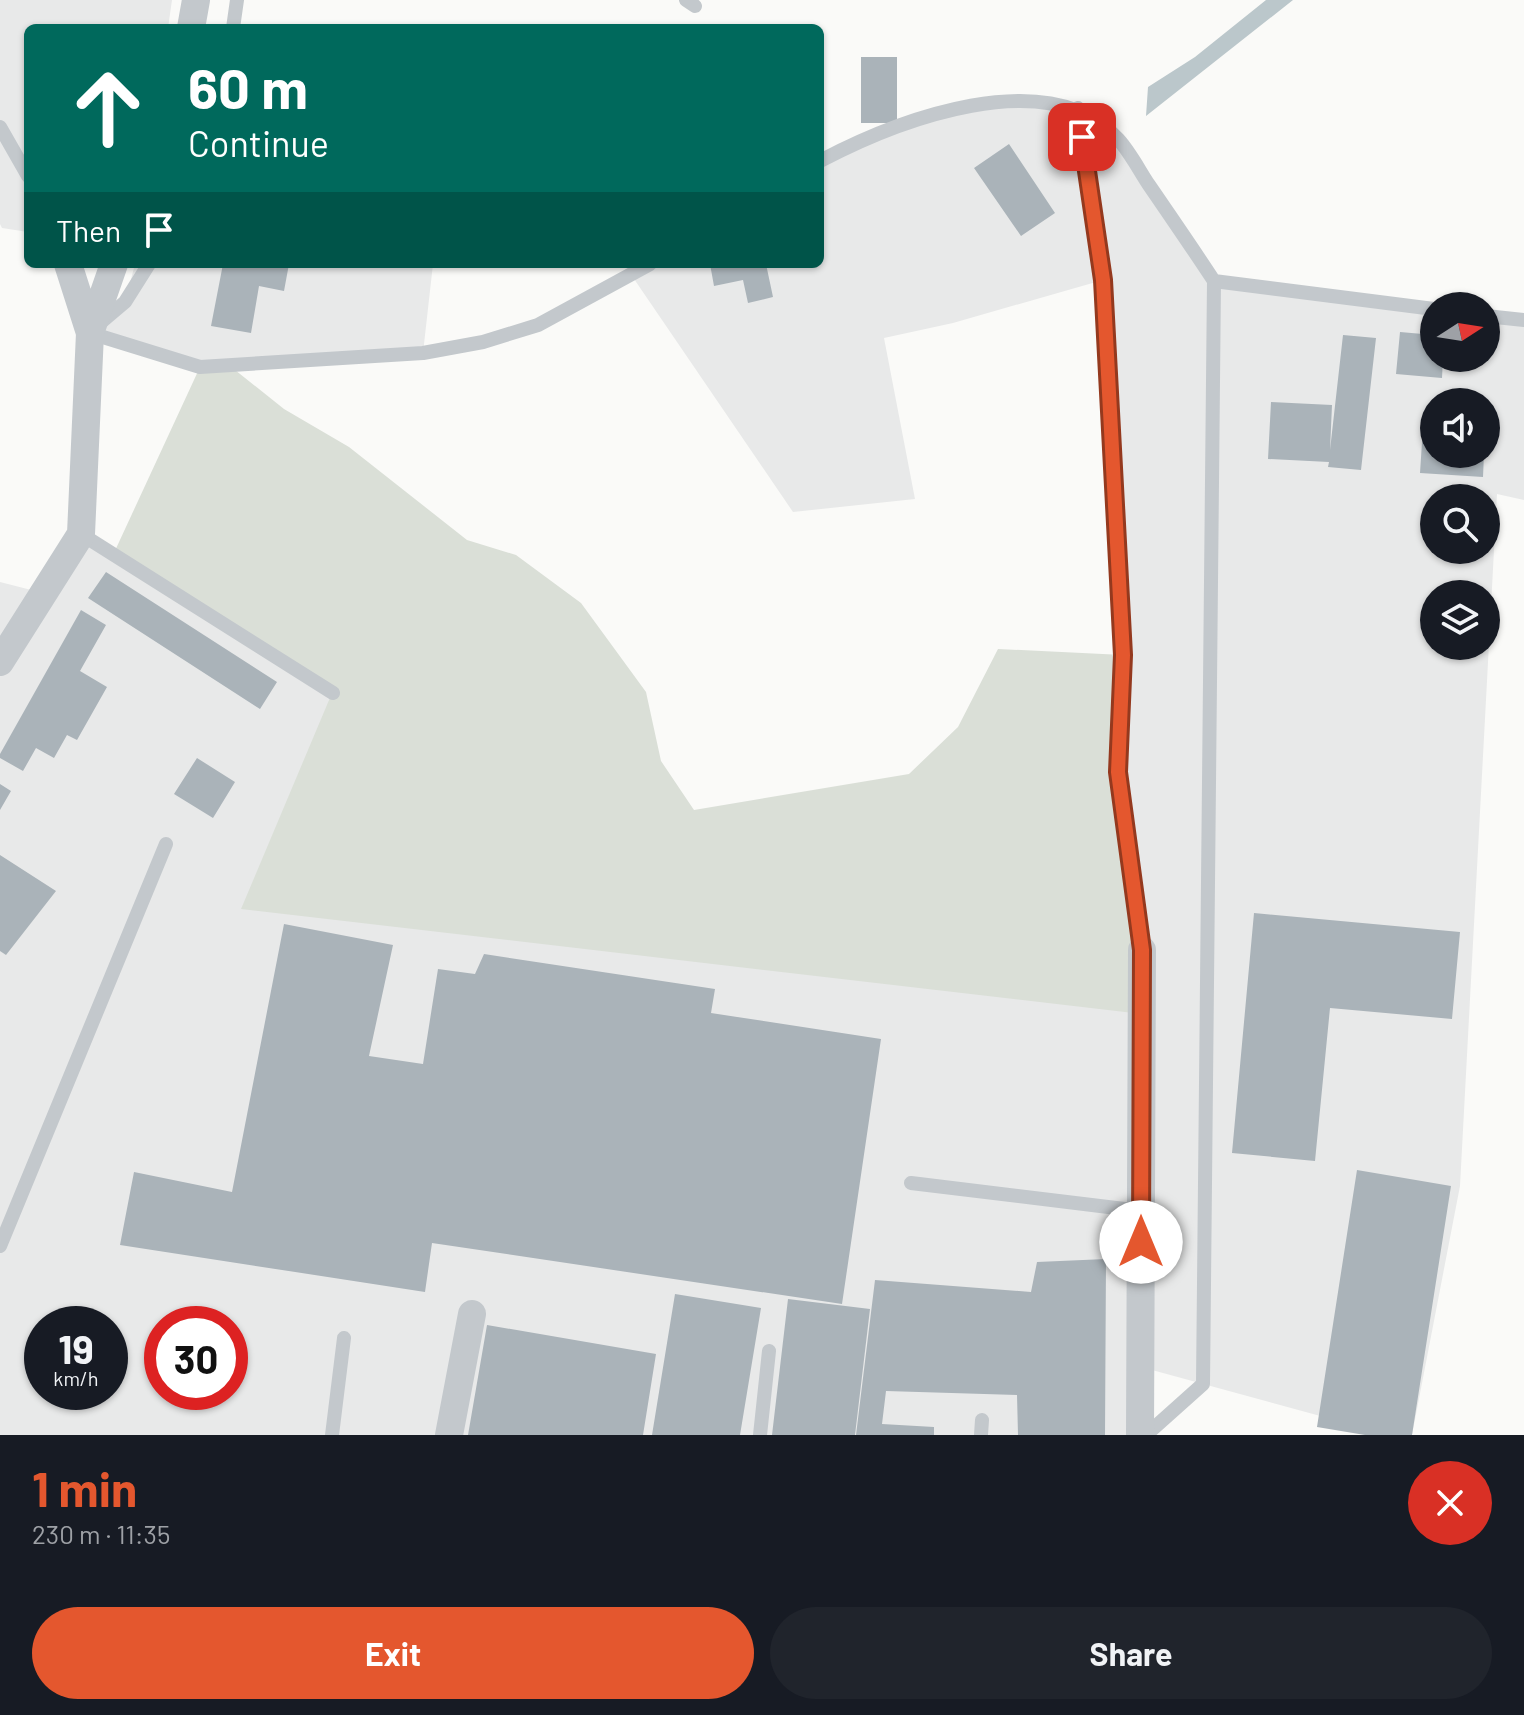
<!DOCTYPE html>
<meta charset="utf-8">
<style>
:root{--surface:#171b24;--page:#20242c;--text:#f1f3f6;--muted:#9ea1a6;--accent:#e4572e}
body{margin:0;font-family:Barlow,sans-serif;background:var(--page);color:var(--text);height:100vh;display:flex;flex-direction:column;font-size:30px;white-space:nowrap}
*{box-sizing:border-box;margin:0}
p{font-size:26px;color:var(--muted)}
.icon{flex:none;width:44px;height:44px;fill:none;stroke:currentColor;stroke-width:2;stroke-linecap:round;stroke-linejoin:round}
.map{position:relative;height:1435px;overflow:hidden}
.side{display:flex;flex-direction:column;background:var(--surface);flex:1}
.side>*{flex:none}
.top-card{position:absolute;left:24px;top:24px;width:800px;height:244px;border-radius:12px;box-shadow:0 2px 6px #0004;background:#00695c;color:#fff;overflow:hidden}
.needle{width:52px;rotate:78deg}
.controls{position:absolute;left:1420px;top:292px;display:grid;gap:16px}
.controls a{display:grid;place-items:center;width:80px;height:80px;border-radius:50%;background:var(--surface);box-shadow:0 2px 6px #0004;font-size:40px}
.speed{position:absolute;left:24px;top:1306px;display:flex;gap:16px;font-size:40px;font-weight:700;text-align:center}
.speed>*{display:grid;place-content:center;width:104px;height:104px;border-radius:50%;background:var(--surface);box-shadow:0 2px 6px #0004;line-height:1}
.speed small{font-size:20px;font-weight:400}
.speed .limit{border:12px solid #d22;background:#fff;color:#111}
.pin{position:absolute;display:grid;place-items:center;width:68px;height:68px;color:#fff;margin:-34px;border-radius:16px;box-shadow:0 4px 12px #0006}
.me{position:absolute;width:88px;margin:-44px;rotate:0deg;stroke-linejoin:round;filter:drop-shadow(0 0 6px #0008)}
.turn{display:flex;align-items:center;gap:28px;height:168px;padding:0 32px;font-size:36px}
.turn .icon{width:104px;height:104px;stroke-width:2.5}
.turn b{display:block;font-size:56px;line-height:68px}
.then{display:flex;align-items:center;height:76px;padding:0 32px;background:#0003;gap:16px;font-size:30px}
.round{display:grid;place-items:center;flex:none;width:84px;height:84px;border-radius:42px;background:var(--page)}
.summary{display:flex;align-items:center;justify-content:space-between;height:136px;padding:0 32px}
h1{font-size:48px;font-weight:700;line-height:60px;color:var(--accent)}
.action{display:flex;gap:16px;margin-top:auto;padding:16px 32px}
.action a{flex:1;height:92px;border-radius:48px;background:var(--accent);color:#fff;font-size:32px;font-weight:700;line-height:92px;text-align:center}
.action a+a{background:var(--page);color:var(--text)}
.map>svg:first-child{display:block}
.built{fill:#e8e9e9;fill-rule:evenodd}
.green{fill:#dadfd7}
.water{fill:#bbc7cb}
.building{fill:#aab3b9}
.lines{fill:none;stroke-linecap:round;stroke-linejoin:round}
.lane{stroke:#c3c8cc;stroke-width:14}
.street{stroke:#c3c8cc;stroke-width:28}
.route-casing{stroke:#94391e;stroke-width:20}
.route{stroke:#e4572e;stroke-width:14}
</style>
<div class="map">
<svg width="1524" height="1435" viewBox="0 0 1524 1435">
<rect width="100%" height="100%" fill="#fafaf8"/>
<!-- built -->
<path class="built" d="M0,0H172L168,28H28V232L2,228L0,224Z
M1008,101L1078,108L1118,138L1214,281L1434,309V358H1486V316L1524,320V500L1497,494L1460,1186L1412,1435H1390L1141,1367L1140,1435H0V582L43,593L81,534L333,693L242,909L1118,772L1123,655L1103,280L953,323L884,338L915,499L793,512L632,276L650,264H820V161L856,142ZM1434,402H1486V454H1434ZM1434,498H1486V550H1434ZM1434,594H1486V646H1434ZM42,1324H110V1392H42ZM162,1324H230V1392H162Z
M135,264H433L423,353L200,367L90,333L125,302Z"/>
<!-- green -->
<path class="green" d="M230,366L284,409L349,447L467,540L516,555L581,603L646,692L661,761L694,810L909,774L958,727L998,649L1123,655L1118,772L1142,1014L241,909L332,693L113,555L200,367Z"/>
<!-- water -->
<path class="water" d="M1266,0H1293L1146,116L1148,87L1195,57Z"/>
<!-- building -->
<path class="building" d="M861,57H897V123H861Z
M1009,144L1055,213L1021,236L974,168Z
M223,264H289L284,291L259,286L251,333L211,326Z
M710,264H766L773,297L748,303L743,280L714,286Z
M1400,332L1434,335V358H1443L1442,378L1396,374Z
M1343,335L1376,338L1361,470L1328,467L1329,462L1268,459L1271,402L1332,405L1330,450Z
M1423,427H1434V454H1484L1483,477L1420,473Z
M106,572L277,682L260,709L88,598Z
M81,610L106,625L80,671L107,687L77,740L67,735L54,758L36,748L23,771L0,758V754Z
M197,758L235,782L213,818L174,794Z
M0,784L11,791L0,810Z
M0,855L56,891L6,955L0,951Z
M1254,913L1460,932L1452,1019L1330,1008L1315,1161L1232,1153Z
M284,924L393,945L369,1056L423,1064L438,969L475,974L484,954L715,989L711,1013L881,1039L842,1304L432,1243L425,1292L120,1245L134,1172L232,1192Z
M1357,1170L1451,1186L1412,1435H1365L1317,1427Z
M1106,1259L1105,1435H1018L1017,1395L886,1391L882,1424L934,1427V1435H856L875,1280L1031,1292L1037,1262Z
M675,1294L761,1308L740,1435H652Z
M788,1299L870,1309L855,1435H772Z
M487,1325L656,1354L643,1435H468Z"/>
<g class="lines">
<!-- lane -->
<path class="lane" d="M686,0L695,6
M233,28L237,0
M1078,108L1103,280L1123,655L1118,772L1142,950
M0,127L28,176
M820,161C896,121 1048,61 1118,139C1130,152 1139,170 1149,185C1171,217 1193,249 1214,281L1434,309
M1486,316L1524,320
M99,324L125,302L149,264
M90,333L200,367L423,353L483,342L538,325L650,264
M81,534L333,693
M911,1183L1141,1211
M0,1246L166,844
M332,1435L344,1338
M760,1435L769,1351
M981,1435L982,1420
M1146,1435L1203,1384L1214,281"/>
<!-- street -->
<path class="street" d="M191,28L196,0
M90,333L114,264
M0,662L81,534L90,333L68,264
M449,1435L472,1314
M1140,1435L1142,950"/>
</g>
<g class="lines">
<defs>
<path id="route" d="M1082,137L1103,280L1123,655L1118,772L1142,950L1141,1242"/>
</defs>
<!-- route casing -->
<use href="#route" class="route-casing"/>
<!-- route -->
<use href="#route" class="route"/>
</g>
</svg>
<div class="controls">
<a><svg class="needle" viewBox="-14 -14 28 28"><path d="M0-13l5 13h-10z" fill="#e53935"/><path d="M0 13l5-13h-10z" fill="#9ea1a6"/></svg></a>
<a><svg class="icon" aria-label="sound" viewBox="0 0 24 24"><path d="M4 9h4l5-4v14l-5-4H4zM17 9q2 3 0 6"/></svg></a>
<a><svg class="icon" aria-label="search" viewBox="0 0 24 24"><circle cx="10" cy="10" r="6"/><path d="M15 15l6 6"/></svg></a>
<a><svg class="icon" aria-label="layers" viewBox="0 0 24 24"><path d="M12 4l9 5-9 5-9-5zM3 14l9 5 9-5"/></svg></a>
</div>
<div class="speed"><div>19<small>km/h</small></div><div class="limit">30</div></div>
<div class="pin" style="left:1082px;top:137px;background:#d93025"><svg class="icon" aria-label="arrive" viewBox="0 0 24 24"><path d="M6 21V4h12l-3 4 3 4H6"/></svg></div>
<svg class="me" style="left:1141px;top:1242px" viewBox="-20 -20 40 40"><circle r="19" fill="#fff"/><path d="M0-13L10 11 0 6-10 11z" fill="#e4572e"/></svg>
<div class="top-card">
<div class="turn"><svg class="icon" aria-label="ahead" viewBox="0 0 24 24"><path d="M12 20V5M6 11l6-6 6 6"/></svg><div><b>60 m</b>Continue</div></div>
<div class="then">Then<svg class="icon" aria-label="arrive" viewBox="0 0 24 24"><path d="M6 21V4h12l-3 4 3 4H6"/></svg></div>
</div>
</div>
<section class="side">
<div class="summary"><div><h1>1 min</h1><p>230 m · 11:35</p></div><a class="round" style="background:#d93025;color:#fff"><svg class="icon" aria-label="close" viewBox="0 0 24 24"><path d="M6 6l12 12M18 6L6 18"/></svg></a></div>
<div class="action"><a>Exit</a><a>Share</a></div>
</section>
